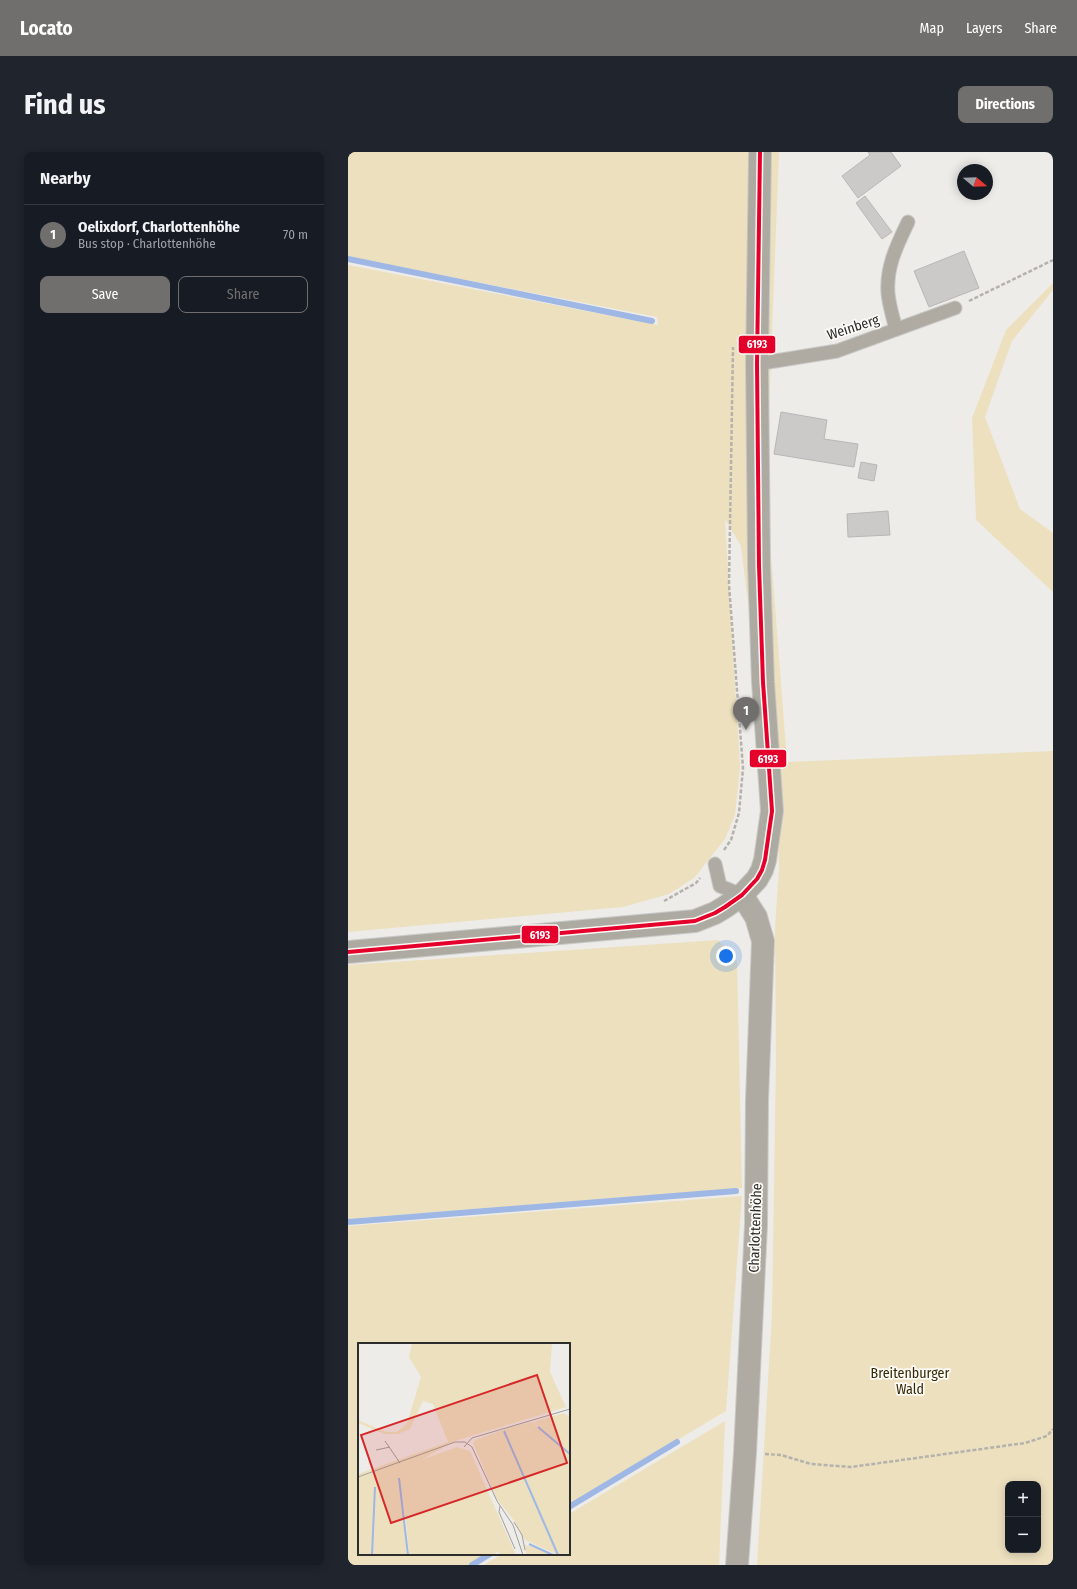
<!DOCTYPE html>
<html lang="en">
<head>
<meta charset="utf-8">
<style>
	body { margin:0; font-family:"Fira Sans Condensed",sans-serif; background:#20242c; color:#f1f3f6 }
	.controls { position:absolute; right:12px; bottom:12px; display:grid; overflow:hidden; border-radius:8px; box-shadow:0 2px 10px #0003 }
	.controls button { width:36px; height:36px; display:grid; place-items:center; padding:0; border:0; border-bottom:1px solid #363941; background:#171b24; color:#f1f3f6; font:20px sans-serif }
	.compass { position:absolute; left:609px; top:12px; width:36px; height:36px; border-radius:50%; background:#171b24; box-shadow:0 2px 10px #0003; rotate:109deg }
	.you { position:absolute; left:378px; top:804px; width:14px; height:14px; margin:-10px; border:3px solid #fff; border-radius:50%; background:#1a73e8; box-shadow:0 0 0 6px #1a73e833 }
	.badge { display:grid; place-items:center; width:26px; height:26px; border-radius:50%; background:#706f6d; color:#fff; font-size:13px; font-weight:700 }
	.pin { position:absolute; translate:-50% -33px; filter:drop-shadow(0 1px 2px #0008) }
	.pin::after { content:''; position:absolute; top:21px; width:14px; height:12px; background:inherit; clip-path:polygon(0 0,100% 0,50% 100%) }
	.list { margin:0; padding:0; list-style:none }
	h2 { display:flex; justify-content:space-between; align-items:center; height:52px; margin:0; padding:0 16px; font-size:17px }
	h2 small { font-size:13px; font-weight:400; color:#9ea1a6 }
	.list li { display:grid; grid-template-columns:26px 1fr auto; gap:12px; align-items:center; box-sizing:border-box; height:60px; padding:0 16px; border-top:1px solid #363941 }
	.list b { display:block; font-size:15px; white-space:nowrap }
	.list p { margin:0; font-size:13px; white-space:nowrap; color:#9ea1a6 }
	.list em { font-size:13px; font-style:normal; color:#9ea1a6 }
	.actions { display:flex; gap:8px; padding:12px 16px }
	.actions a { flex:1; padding:9px 0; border:1px solid #706f6d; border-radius:8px; text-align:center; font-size:14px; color:#706f6d }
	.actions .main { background:#706f6d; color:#fff }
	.map { position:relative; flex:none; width:705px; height:1413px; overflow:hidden; border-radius:8px }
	header { display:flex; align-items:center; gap:24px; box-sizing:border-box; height:56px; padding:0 20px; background:#706f6d; color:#fff }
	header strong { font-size:19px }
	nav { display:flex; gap:22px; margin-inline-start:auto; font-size:14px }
	.intro { display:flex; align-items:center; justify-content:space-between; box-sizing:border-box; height:96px; padding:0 24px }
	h1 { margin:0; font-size:28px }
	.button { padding:10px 18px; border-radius:8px; background:#706f6d; color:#fff; font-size:14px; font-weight:700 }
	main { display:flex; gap:24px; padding:0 24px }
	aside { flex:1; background:#171b24; border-radius:8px; box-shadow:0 2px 10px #0003 }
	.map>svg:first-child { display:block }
	.green { fill:#ece0bf; fill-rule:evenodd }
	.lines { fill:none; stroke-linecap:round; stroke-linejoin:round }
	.stream { stroke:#9eb7e5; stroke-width:6 }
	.building { fill:#cbcac9; stroke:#b8b7b5 }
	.service-casing { stroke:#c9c9c7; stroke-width:15 }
	.tertiary-casing { stroke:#c9c9c7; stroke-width:24 }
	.secondary-casing { stroke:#c9c9c7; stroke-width:24 }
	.path { stroke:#b5b2ad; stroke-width:2.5; stroke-dasharray:4 2; stroke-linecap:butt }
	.service { stroke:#afaba2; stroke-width:13 }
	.tertiary { stroke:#afaba2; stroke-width:22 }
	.secondary { stroke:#adaba1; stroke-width:22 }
	.bus-1-casing { stroke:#fcfaf6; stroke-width:7 }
	.bus-1 { stroke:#e4002b; stroke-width:4 }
	.labels { text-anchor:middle; stroke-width:3.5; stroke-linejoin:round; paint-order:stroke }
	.street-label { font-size:14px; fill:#2c2c2a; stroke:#fcfaf6 }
	.park-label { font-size:14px; fill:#362a05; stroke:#fcfaf6 }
	.inset-river { fill:none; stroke:#9eb7e5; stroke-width:2 }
	.inset-road { fill:none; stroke:#a09f9d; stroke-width:1 }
	.view { fill:#d62828; fill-opacity:0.15; stroke:#d62828; stroke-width:2 }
	.inset-edge { fill:none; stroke:#2c2c2a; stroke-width:2 }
	.line-badge { stroke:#fcfaf6; stroke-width:1.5 }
	.badge-label { font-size:11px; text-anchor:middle; font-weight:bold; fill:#fff }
</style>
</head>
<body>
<header>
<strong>Locato</strong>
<nav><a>Map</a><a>Layers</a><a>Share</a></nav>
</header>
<div class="intro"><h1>Find us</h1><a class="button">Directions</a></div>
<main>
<aside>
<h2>Nearby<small></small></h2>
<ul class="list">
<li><span class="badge">1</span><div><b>Oelixdorf, Charlottenhöhe</b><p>Bus stop · Charlottenhöhe</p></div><em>70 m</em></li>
</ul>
<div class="actions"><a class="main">Save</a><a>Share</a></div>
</aside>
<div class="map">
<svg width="705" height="1413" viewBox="0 0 705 1413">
	<rect width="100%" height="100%" fill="#edece9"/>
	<g class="green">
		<path d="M0,0H431L418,336L439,610L705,599V1413H409L424,1162L428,907L427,776L431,716L430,658L411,541L393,394L377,367L392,615L387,663L377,687L346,726L321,742L275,755L0,780V113L310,173L309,165L0,105ZM660,1332H690V1398H660Z"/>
		<polygon points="705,131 705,138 664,189 637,265 672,357 705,381 705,440 628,368 624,266 658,178"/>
		<polygon points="370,788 389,809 394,1036 0,1067 0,813"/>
		<polygon points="394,1044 378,1259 221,1353 221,1192 11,1192 11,1402 139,1402 121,1413 0,1413 0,1074"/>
		<polygon points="377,1269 371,1413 136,1413 154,1402 221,1402 221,1362"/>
	</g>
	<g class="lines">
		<g class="stream">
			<polyline points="0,107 304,169"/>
			<polyline points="0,1070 388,1039"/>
			<polyline points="221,1355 329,1290"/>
			<polyline points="124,1413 142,1402"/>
		</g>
	</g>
	<g class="building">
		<polygon points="520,0 543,0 553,14 510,46 494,24 522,3"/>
		<polygon points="517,44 544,80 534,87 508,51"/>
		<polygon points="616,99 631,136 581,155 566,119"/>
		<polygon points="433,260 479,268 476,287 510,292 506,315 426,302"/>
		<polygon points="513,310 529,313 526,329 510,326"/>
		<polygon points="540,359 542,383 500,385 499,362"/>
	</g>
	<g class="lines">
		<g class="service-casing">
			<g id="service">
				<path d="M548,177C545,166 541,153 540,141C538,115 549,93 560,70"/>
				<polyline points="409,212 489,199 607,156"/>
				<polyline points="367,712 372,734 394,743"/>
			</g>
		</g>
		<g class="tertiary-casing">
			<polyline id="tertiary" points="389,1413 397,1301 408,1073 409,948 415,789 408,765 394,743"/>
		</g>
		<g class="secondary-casing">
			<polyline id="secondary" points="0,800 347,769 367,761 377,755 394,743 409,727 414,718 417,708 424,659 415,530 411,414 409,212 412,0"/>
		</g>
		<g class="path">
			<polyline points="621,149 705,108"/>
			<polyline points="376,698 383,688 391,661 395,616 381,433 385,195"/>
			<polyline points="316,749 348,731 352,726"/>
			<polyline points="417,1302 433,1303 463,1312 503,1315 677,1291 699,1284 705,1277"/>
		</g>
		<use href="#service" class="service"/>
		<use href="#tertiary" class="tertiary"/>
		<use href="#secondary" class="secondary"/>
		<g class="bus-1-casing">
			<polyline id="bus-1" points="0,800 347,769 367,761 377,755 394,743 409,727 414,718 417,708 424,659 415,530 411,414 409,212 412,0"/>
		</g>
		<use href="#bus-1" class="bus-1"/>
	</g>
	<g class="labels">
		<g class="street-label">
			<text transform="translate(505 175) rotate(-18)" y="5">Weinberg</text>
			<text transform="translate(407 1076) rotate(-88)" y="5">Charlottenhöhe</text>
		</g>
		<g class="park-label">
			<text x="562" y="1226">Breitenburger<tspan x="562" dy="16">Wald</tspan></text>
		</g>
	</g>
	<g transform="translate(10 1191)">
		<rect width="212" height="212" fill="#edece9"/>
		<path d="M54,0H194L192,29L208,64L97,98L63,117L99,104L112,108L158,212H139L142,208L134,212H51L48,179L41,134L49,212H14L17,146L13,212H0V131L90,99L75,61L65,58L52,86L40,91H27L0,80V77L28,89H39L49,81L63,34L51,14ZM206,70L212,74V110L175,79ZM174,79L212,111V212H200L146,86ZM145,87L200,212L167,197L157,179L138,155L115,100L117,97ZM167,202L182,206L192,212H168Z" fill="#ece0bf"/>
		<path class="inset-river" d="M180,84L212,111M146,88L200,212M41,135L50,212M171,201L195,212M14,212L17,144"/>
		<path class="inset-road" d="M27,98L42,120M106,104L114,95L212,66M18,107L32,104M0,134L97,99H107L114,104L139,158L155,182L165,212M142,163L141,169L157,206M156,179L164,192L167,207"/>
		<path class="view" d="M179,32L209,120L33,180L3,92Z"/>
		<rect width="212" height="212" class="inset-edge"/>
	</g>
	<g class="line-badge">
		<rect x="390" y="183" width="38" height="19" rx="4" fill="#e4002b"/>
		<rect x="401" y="597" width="38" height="19" rx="4" fill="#e4002b"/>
		<rect x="173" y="773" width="38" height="19" rx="4" fill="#e4002b"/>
	</g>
	<g class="badge-label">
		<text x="409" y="196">6193</text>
		<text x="420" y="611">6193</text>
		<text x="192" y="787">6193</text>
	</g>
</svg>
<div class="controls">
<button>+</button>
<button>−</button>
</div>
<svg class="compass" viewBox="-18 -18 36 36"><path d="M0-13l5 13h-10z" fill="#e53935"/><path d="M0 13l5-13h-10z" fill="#9ea1a6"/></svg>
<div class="you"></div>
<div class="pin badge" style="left:398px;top:578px">1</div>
</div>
</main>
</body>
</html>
